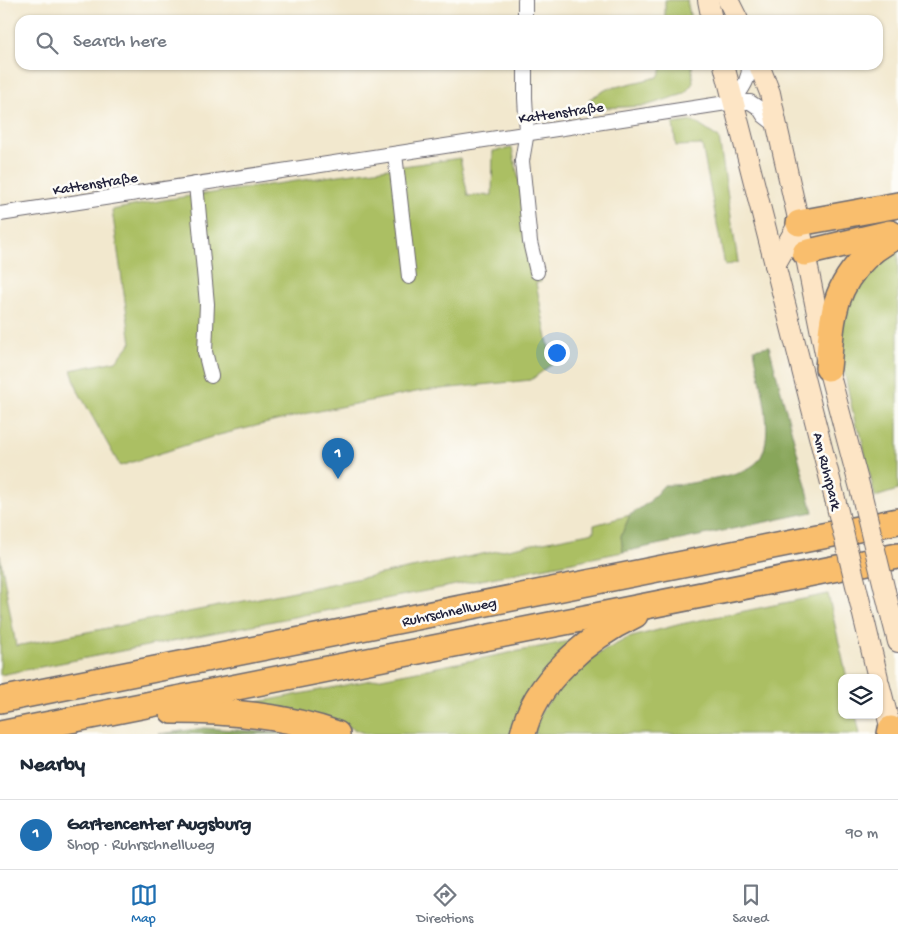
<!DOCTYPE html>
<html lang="en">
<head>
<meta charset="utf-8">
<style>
	body { margin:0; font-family:"Gochi Hand",sans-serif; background:#f2f2f3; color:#1f2937 }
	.controls { position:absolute; right:15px; bottom:15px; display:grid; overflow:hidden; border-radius:10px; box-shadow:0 1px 4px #0004 }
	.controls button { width:45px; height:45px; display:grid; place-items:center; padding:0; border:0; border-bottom:1px solid #e0e1e3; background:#fff; color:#1f2937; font:25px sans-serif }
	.you { position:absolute; left:556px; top:352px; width:18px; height:18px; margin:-12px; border:4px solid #fff; border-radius:50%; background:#1a73e8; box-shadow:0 0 0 8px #1a73e833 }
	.badge { display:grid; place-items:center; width:32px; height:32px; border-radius:50%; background:#1f6fb2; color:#fff; font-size:16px; font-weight:700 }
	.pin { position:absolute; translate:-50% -41px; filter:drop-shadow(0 1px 2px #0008) }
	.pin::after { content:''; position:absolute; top:26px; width:18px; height:15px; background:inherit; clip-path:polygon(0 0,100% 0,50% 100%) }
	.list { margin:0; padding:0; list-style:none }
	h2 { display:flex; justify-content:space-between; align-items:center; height:65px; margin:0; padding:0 20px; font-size:21px }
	h2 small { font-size:16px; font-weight:400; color:#747a83 }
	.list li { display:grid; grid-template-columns:32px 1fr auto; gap:15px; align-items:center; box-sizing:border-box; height:70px; padding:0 20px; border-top:1px solid #e0e1e3 }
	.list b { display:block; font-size:19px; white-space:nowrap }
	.list p { margin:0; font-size:16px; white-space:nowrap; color:#747a83 }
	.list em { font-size:16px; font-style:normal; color:#747a83 }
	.icon { flex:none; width:28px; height:28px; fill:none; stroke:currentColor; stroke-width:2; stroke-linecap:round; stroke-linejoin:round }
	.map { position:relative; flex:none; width:898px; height:734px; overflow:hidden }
	.search { position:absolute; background:#fff; box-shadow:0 1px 4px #0004; left:15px; right:15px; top:15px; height:55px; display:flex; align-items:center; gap:12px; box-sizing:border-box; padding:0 18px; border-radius:15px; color:#747a83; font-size:19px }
	.sheet { height:135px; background:#fff }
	nav { display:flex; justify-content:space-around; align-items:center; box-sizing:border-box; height:70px; border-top:1px solid #e0e1e3; background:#fff; font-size:14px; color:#747a83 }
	nav a { display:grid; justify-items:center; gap:2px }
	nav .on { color:#1f6fb2 }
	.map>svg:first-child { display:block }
	.green { fill:#abbf64; stroke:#667050 }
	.forest { fill:#88a65a; stroke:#55644a }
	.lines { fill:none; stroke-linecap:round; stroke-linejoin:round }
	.street-casing { stroke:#6b676e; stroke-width:16 }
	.secondary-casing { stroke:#6b676e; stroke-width:22 }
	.highway-casing { stroke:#6b676e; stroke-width:28 }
	.street { stroke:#fff; stroke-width:14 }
	.secondary { stroke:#fde5c5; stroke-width:20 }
	.highway { stroke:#f9be6d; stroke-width:25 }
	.secondary-bridge-casing { stroke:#6b676e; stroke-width:22; stroke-linecap:butt }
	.secondary-bridge { stroke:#fde5c5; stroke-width:20 }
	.labels { text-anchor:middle; stroke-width:5; stroke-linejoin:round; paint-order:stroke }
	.street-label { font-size:15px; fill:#22223b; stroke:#fdfcf7 }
</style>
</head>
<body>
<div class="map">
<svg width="898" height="734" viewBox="0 0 898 734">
	<rect width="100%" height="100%" fill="#fdfcf7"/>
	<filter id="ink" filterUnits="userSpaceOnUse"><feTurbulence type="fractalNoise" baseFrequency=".02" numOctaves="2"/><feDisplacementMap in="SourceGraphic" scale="10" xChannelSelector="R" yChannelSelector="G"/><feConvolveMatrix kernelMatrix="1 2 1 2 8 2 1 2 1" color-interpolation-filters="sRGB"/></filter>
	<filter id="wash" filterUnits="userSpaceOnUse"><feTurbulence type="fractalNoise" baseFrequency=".0096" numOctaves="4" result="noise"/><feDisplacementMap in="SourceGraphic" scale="20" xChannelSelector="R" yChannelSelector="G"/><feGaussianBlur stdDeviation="1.12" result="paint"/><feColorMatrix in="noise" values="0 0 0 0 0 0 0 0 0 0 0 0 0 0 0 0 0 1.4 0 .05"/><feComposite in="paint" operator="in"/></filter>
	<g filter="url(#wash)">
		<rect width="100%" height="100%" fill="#f2e8ce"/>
		<g class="green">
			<polygon points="665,0 687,0 691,20 665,20"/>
			<polygon points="664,65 692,65 693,83 684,94 645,106 602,108 589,99 607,89 658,77"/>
			<polygon points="693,121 719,138 738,262 725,266 702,145 676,146 673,124"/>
			<polygon points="512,148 541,282 536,283 552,364 531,380 421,391 309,413 215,436 120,466 78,391 71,370 116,361 131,343 112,210 169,199 460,158 468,196 492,195 493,151"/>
			<polygon points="898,246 898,490 875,497 860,431 856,427 838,343 846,303 873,262"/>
			<polygon points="630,515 621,536 623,552 0,675 0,555 16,646 594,532 594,525"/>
			<polygon points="828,594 847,678 842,678 842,715 856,715 860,734 534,734 541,712 559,688 594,656 628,638 681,624"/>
			<path d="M580,639L513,734H366C329,717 289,712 249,704Z"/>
		</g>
		<g class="forest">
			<path d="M769,346L813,512L623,552L621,536L630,515L649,502L664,485C683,486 701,481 720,477C733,474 749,471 758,461C778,437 758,376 754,349Z"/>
			<polygon points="204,728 294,734 159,734"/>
		</g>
	</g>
	<g filter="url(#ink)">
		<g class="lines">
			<g class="street-casing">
				<g id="street">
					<polyline points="525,20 525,0"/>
					<polyline points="525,65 525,98 527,132 522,161 530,242 537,272"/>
					<path d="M733,102C741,90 750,80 749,65"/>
					<polyline points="395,154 409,277"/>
					<polyline points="196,184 207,304 205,352 211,376"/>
					<polyline points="0,214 733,102 750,102 759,108 764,116 777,126"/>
				</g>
			</g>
			<g class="secondary-casing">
				<g id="secondary">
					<polyline points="708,0 712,20"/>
					<polyline points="728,0 738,20"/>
					<polyline points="724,65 835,499"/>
					<polyline points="759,65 770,93 777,126 799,223 828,368 861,492"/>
					<polyline points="775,265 799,223"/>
					<polyline points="885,591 898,642"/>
					<polyline points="859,598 878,678"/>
					<polyline points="879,683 892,734"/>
				</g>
			</g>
			<g class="highway-casing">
				<g id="highway">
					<polyline points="799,223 898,205"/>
					<polyline points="805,253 890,233"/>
					<path d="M828,368C830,350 830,331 834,314C840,279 866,250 898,236"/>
					<polyline points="0,700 898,521"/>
					<path d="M172,711C228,711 285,715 337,734"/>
					<polyline points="0,734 898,556"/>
					<path d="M523,734C534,682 588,637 635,615"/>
					<polyline points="890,734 891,729"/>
				</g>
			</g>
			<use href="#street" class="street"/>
			<use href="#secondary" class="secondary"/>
			<use href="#highway" class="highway"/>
			<g class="secondary-bridge-casing">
				<g id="secondary-bridge">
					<polyline points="861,492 885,591"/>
					<polyline points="835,499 859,598"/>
				</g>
			</g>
			<use href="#secondary-bridge" class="secondary-bridge"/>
		</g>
	</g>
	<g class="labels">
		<g class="street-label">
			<text transform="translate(561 112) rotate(-8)" y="5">Kattenstraße</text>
			<text transform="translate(95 183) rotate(-9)" y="5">Kattenstraße</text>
			<text transform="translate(828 471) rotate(76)" y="5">Am Ruhrpark</text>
			<text transform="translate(449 611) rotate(-12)" y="5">Ruhrschnellweg</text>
		</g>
	</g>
</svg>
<div class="controls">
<button><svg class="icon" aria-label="layers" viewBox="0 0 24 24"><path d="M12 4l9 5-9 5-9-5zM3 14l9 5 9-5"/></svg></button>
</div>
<div class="you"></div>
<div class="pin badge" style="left:338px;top:479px">1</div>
<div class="search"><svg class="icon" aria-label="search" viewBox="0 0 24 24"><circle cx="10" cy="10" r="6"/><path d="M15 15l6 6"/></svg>Search here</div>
</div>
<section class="sheet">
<h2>Nearby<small></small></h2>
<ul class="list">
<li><span class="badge">1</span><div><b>Gartencenter Augsburg</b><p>Shop · Ruhrschnellweg</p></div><em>90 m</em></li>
</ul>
</section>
<nav>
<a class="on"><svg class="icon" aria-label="map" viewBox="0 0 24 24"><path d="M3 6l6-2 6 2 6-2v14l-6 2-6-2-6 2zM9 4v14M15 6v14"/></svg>Map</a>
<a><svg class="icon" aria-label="directions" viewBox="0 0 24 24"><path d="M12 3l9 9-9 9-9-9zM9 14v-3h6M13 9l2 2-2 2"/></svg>Directions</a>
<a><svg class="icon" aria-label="saved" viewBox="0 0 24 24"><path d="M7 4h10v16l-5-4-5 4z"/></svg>Saved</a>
</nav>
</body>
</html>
